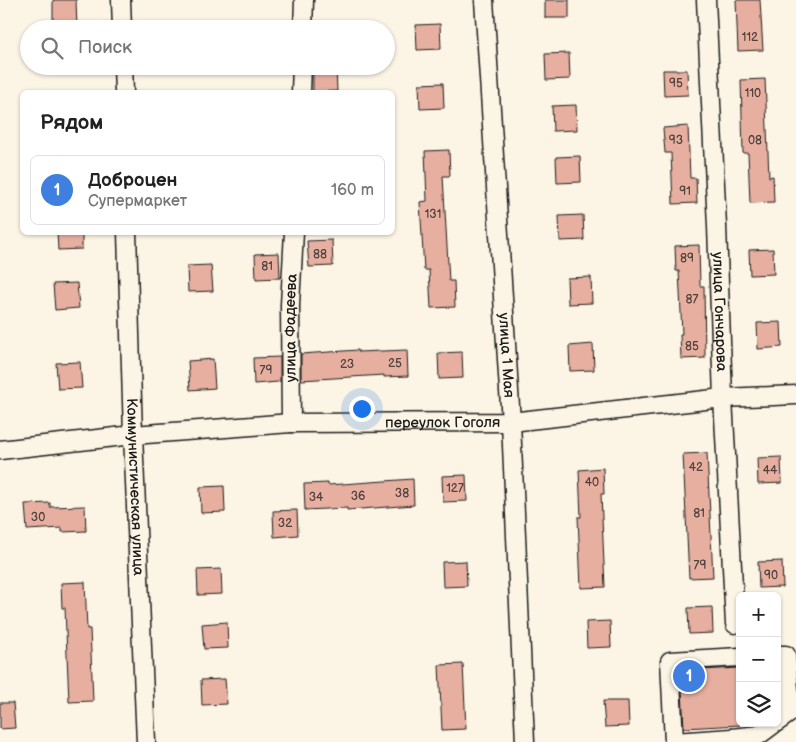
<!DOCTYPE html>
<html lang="ru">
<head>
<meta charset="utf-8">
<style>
	body { margin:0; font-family:"Balsamiq Sans",sans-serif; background:#f2f2f2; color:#222 }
	.controls { position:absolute; right:15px; bottom:15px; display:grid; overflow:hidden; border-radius:8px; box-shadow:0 1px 4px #0004 }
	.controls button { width:45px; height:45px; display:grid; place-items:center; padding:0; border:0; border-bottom:1px solid #e0e0e0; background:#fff; color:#222; font:25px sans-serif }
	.you { position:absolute; left:361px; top:408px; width:18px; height:18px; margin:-12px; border:4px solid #fff; border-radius:50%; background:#1a73e8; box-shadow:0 0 0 8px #1a73e833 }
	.badge { display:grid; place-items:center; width:32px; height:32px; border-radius:50%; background:#1f6fb2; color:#fff; font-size:16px; font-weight:700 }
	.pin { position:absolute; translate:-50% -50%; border:2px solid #fff; box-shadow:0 1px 5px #0006 }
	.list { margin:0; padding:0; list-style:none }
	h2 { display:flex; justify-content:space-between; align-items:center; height:65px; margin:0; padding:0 20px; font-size:21px }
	h2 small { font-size:16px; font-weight:400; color:#767676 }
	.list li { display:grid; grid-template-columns:32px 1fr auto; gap:15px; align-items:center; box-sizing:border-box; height:70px; margin:0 10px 10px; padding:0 10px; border:1px solid #e0e0e0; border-radius:8px }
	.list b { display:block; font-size:19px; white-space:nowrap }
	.list p { margin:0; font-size:16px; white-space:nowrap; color:#767676 }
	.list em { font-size:16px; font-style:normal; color:#767676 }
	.icon { flex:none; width:28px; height:28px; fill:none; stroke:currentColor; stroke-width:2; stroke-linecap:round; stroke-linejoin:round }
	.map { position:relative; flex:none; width:796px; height:742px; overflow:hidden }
	.search { position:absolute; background:#fff; box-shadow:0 1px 4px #0004; left:20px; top:20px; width:375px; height:55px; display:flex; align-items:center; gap:12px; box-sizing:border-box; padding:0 18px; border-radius:28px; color:#767676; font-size:19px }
	.panel { position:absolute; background:#fff; box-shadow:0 1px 4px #0004; left:20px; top:90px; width:375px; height:145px; border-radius:8px }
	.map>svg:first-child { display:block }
	.building { fill:#e7afa0; stroke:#1c1c1c }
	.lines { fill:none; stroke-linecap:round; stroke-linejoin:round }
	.minor-casing { stroke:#1c1c1c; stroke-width:21 }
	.minor { stroke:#fcf5e5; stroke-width:18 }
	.labels { text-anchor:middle; stroke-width:4; stroke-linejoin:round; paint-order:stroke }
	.number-label { font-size:12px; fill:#4f413d }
	.street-label { font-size:15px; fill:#1c1c1c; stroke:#fcf5e5 }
</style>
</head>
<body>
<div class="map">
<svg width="796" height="742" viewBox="0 0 796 742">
	<rect width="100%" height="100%" fill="#fcf5e5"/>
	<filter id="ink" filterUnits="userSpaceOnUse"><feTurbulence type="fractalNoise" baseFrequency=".02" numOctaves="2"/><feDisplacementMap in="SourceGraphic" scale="10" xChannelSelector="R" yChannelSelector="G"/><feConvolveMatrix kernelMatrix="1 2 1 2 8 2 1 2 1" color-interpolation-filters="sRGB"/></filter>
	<g filter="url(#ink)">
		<g class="building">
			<polygon points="53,0 76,0 77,29 53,29"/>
			<rect x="545" y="0" width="24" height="18"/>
			<polygon points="736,0 760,0 763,50 738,51"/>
			<polygon points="440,24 441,49 417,50 416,25"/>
			<polygon points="569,53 570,79 546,80 545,54"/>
			<polygon points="336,66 337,91 313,92 313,67"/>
			<polygon points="663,70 687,70 688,95 664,96"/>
			<polygon points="765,79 769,177 773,176 774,202 750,203 748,153 743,153 741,80"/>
			<polygon points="443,83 444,108 420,109 419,84"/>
			<polygon points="576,105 577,130 553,131 552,106"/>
			<polygon points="688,126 690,178 696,178 697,203 673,204 671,153 665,153 663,128"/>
			<polygon points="449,150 450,176 443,176 449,281 454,281 455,307 431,308 429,270 424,270 420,202 427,201 425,151"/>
			<polygon points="580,156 581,182 557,183 556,157"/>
			<polygon points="583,215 584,240 560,241 559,216"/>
			<polygon points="57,232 82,232 82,249 58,250"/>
			<polygon points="332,240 333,266 309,267 307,241"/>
			<polygon points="699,245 700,286 704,286 705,358 681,359 680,334 682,334 679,271 676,271 675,246"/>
			<polygon points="773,249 774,274 750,275 749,250"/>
			<polygon points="279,253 280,278 256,279 255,254"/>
			<polygon points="211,265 213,291 188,292 187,266"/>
			<polygon points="591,277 592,303 568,304 567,278"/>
			<polygon points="77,283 79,308 55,310 53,284"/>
			<polygon points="781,322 782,347 758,349 757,323"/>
			<polygon points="593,344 594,370 570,371 569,346"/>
			<polygon points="358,350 358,352 407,350 408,376 384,377 384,375 301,380 301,354"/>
			<polygon points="462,352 463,378 439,379 438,353"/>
			<polygon points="280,357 280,381 278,382 254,384 253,358"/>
			<polygon points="213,359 215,388 190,390 188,361"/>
			<polygon points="80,362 82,388 58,389 56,363"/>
			<polygon points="707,453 713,577 689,578 683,454"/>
			<polygon points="781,457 782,483 758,484 757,458"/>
			<polygon points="603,468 604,494 601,494 605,587 581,588 578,517 581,517 579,470"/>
			<polygon points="466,475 467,501 443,502 442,476"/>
			<polygon points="413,479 414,505 347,510 347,508 305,510 304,484 328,483 328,485"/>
			<polygon points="224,486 225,512 201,513 200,487"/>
			<polygon points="50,503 50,507 85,506 86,531 62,532 62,528 27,530 25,504"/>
			<polygon points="297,510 298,535 274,537 273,511"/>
			<polygon points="466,561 467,586 443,587 442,562"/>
			<polygon points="782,561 783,587 759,588 758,562"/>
			<polygon points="221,569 222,594 198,595 197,570"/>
			<polygon points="85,582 87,629 90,629 93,701 69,702 65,608 62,608 61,583"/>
			<polygon points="712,607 713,633 689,634 688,608"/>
			<polygon points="610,621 611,647 587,648 586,622"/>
			<polygon points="227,622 228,648 204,649 202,624"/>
			<polygon points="463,664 466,729 442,730 439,665"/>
			<polygon points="740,668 740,725 684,728 681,671"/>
			<polygon points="225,679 227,704 202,705 201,680"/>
			<polygon points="603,701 628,701 629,726 605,727"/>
			<polygon points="0,703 13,703 15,728 0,729"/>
		</g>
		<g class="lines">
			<g class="minor-casing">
				<g id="minor">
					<polyline points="121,0 122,29"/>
					<path id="s1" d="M484,0L511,422L525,742"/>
					<path id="s2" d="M706,0L717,226L723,398L735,624"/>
					<polyline points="303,29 304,0"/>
					<polyline points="123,66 124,92"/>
					<polyline points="301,92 302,66"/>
					<path id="s3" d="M127,232L133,435L146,742"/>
					<path id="s4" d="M291,423L290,305L294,232"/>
					<path id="s5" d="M0,450L133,435L291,423L511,422L723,398L796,395"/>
					<polyline points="777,655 786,655 791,712 777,722"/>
					<polyline points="674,742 670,661 740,657"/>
					<polyline points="674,742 732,738"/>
					<polyline points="732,742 732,738 759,735 775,723"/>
				</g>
			</g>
			<use href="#minor" class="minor"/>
		</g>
	</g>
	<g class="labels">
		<g class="number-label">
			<text x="750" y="41">112</text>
			<text x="676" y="87">95</text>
			<text x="753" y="97">110</text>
			<text x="676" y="144">93</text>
			<text x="755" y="144">08</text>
			<text x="685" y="195">91</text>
			<text x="433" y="218">131</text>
			<text x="320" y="258">88</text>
			<text x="687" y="262">89</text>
			<text x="267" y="270">81</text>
			<text x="692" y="303">87</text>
			<text x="692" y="350">85</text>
			<text x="395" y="367">25</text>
			<text x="347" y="368">23</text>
			<text x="266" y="374">79</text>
			<text x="696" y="471">42</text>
			<text x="770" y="474">44</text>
			<text x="592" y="486">40</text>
			<text x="455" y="492">127</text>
			<text x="402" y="497">38</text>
			<text x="358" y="500">36</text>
			<text x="316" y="501">34</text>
			<text x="699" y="517">81</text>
			<text x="38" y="521">30</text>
			<text x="285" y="527">32</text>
			<text x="700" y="569">79</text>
			<text x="771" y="579">90</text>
		</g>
		<g class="street-label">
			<text dy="5" stroke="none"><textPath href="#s2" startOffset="312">улица Гончарова</textPath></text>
			<text dy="5" stroke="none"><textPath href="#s4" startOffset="95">улица Фадеева</textPath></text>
			<text dy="5" stroke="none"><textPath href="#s1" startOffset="356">улица 1 Мая</textPath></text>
			<text dy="5" stroke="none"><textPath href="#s5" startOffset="444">переулок Гоголя</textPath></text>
			<text dy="5" stroke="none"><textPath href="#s3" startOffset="255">Коммунистическая улица</textPath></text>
		</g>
	</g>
</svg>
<div class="controls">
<button>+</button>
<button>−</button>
<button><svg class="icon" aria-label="layers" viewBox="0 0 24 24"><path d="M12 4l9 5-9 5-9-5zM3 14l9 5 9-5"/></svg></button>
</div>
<div class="you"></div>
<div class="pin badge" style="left:689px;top:676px;background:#3f7fe0">1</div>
<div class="search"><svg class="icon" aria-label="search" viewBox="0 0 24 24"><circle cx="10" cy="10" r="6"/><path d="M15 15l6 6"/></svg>Поиск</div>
<section class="panel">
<h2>Рядом<small></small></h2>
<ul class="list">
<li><span class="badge" style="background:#3f7fe0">1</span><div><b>Доброцен</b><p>Супермаркет</p></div><em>160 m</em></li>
</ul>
</section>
</div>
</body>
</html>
